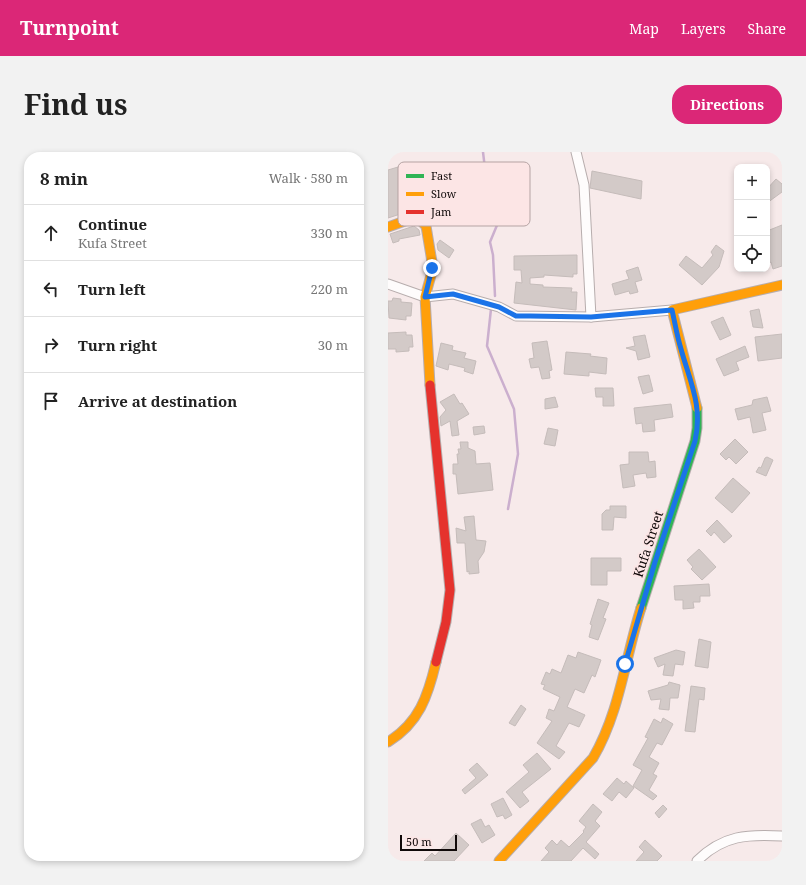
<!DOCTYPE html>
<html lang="en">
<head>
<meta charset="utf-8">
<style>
	body { margin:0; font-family:"Noto Serif",serif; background:#f2f2f2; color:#222 }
	.controls { position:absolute; right:12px; top:12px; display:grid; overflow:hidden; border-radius:8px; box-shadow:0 2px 6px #0003 }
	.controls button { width:36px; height:36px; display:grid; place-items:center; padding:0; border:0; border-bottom:1px solid #e0e0e0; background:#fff; color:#222; font:20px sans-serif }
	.scale { position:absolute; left:12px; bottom:10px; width:57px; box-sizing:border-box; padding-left:4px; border:2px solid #100909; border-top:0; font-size:11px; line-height:14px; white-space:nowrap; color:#100909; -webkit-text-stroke:3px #fce5e5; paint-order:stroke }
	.stop { position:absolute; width:12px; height:12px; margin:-9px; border:3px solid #1a73e8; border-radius:50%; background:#fff }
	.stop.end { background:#1a73e8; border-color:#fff; box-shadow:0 1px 4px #0008 }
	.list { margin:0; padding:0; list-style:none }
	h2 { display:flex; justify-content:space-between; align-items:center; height:52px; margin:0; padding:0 16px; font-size:17px }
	h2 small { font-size:13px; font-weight:400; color:#767676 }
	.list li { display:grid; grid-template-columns:26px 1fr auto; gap:12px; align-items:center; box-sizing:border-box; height:56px; padding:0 16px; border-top:1px solid #e0e0e0 }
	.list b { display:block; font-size:15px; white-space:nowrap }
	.list p { margin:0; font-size:13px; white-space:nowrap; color:#767676 }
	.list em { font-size:13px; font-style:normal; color:#767676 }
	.icon { flex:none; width:22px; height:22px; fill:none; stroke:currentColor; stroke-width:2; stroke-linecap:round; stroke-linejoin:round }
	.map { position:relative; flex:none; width:394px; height:709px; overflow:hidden; border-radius:16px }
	header { display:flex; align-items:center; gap:24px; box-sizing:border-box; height:56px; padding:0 20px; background:#db2777; color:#fff }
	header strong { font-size:19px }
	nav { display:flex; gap:22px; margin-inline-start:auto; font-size:14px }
	.intro { display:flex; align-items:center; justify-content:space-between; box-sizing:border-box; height:96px; padding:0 24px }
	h1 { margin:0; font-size:28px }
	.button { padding:10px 18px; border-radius:16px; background:#db2777; color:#fff; font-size:14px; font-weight:700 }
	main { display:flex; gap:24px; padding:0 24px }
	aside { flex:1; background:#fff; border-radius:16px; box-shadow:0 2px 6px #0003 }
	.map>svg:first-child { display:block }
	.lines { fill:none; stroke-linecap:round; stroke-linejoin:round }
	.stream { stroke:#cbafce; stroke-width:2.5 }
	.building { fill:#d3cac8; stroke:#c5bcba }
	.street-casing { stroke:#b7adad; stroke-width:11 }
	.fast-casing { stroke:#b7adad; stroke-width:11 }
	.slow-casing { stroke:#b7adad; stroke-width:11 }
	.jam-casing { stroke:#b7adad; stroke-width:11 }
	.street { stroke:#fefcfc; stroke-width:9 }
	.fast { stroke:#30b455; stroke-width:9 }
	.slow { stroke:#ff9f0a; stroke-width:9 }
	.jam { stroke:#e5322d; stroke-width:9 }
	.route { stroke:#1a73e8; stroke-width:5 }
	.labels { text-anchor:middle; stroke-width:3.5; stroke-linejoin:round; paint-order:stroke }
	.street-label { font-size:13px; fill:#100909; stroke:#fce5e5 }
	.key { fill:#fce5e5; stroke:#b5a3a3; stroke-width:1 }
	.key-label { font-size:11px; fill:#100909 }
</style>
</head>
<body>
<header>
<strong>Turnpoint</strong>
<nav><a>Map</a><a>Layers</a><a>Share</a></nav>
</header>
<div class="intro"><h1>Find us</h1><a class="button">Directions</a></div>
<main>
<aside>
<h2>8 min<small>Walk · 580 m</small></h2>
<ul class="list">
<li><svg class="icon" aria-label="ahead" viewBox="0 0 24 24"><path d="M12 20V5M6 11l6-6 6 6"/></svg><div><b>Continue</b><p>Kufa Street</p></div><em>330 m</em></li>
<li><svg class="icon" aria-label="left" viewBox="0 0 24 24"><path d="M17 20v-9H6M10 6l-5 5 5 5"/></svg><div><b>Turn left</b></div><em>220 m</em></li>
<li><svg class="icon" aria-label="right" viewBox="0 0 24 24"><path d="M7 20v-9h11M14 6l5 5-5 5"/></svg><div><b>Turn right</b></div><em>30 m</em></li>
<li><svg class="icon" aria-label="arrive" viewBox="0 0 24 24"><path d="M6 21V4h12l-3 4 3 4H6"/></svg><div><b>Arrive at destination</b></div></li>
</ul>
</aside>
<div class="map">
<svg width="394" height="709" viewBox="0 0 394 709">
	<rect width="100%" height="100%" fill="#f7eaea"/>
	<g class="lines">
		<g class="stream">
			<polyline points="95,0 98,25 117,54 102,90 105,103 107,144"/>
			<polyline points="103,157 99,194 126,257 130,302 120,357"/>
		</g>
	</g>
	<g class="building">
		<polygon points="10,15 15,29 25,25 31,37 19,43 25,58 0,66 0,18"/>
		<polygon points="204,19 254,29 253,47 202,36"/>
		<polygon points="388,27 394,32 394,40 379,51 379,37"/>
		<polygon points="394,73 394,114 385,117 383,110 379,112 379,79"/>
		<polygon points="26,74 31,78 32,83 11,87 11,89 5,91 2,82"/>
		<polygon points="52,88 66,98 61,106 50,98 49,92"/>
		<polygon points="328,93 336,99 331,115 314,133 291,113 298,104 314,116 325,103 323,100"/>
		<polygon points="189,103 189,122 185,122 185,125 156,123 156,125 142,126 142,132 155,133 155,135 184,136 183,140 189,140 188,158 126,151 128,130 134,131 133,118 126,118 126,104"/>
		<polygon points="250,115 254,128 247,130 250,140 242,142 241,139 227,143 224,132 241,127 238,119"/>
		<polygon points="5,146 13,147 13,150 24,151 23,164 18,164 18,168 1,166 0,149 4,149"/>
		<polygon points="371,157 375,176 365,175 362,159"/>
		<polygon points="335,165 343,183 332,188 323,170"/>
		<polygon points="18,180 18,183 24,183 25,195 21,195 21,199 8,200 8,197 0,197 0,181"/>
		<polygon points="394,182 394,206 370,209 367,185"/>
		<polygon points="257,183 262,205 250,208 248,199 238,196 247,194 245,185"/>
		<polygon points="159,189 164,218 161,219 162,226 154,227 151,215 143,216 141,207 146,206 144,191"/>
		<polygon points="53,191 65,194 64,198 78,201 76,206 88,209 85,222 76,219 77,216 61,212 60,218 48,214"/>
		<polygon points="357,194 361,205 348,210 351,218 336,224 328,207"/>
		<polygon points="178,200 203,202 202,204 219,206 218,222 201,220 201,224 176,222"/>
		<polygon points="261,223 265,239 255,242 250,225"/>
		<polygon points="207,236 225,236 226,254 215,254 215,245 208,245"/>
		<polygon points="66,242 72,252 74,251 81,262 69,269 71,283 64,284 62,269 53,274 52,265 58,258 52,250"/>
		<polygon points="167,245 170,255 157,257 157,247"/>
		<polygon points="379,245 383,259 374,261 378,278 365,281 362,265 350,268 347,257 364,253 365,248"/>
		<polygon points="283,252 285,265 266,268 267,279 255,280 254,271 248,272 246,256"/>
		<polygon points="96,274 97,281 86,283 85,275"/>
		<polygon points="160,276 170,278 167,294 156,292"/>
		<polygon points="347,287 360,300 348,312 341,305 338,308 332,302"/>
		<polygon points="72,290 80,290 80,296 87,299 88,312 102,311 105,338 70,342 68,322 65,322 65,312 70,312 69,302 71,302 70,297 73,297"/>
		<polygon points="241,300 260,300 261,310 267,309 268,325 259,326 258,321 245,323 247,334 235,336 232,313 241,312"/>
		<polygon points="379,305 385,308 378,324 368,320 371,315 373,316 377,306"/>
		<polygon points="345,326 362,341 344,361 327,346"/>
		<polygon points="222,354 238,354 238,366 226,365 225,378 214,378 214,362 218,358 222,358"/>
		<polygon points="86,364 88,388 98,389 96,400 90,409 91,421 81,422 81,419 79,420 77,391 69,391 68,376 78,379 76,365"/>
		<polygon points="329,368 344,384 336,391 326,380 323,384 318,379"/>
		<polygon points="311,397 328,415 314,428 303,417 305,415 299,408"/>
		<polygon points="203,406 233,406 233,419 219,419 219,433 203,433"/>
		<polygon points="321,432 322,444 312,444 312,450 305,450 306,456 295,457 295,448 287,448 286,434"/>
		<polygon points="210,447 221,451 215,466 218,467 210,488 201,485 204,473 202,472"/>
		<polygon points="311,487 323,490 320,516 307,514"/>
		<polygon points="288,498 297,500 295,513 287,512 285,524 275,523 277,512 270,515 266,506"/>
		<polygon points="190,500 213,508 207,525 204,523 196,541 187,537 179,555 197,563 191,575 181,571 168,594 177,600 171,607 149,591 164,569 158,566 161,557 166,559 172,545 155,537 157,533 153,532 158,520 162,522 164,517 173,521 180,503 188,506"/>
		<polygon points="281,530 292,533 290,546 282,546 281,558 271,557 273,547 263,548 260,539 280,533"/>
		<polygon points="303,534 317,536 316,548 311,547 307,580 297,579"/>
		<polygon points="133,553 138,557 127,574 121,571"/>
		<polygon points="275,566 285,572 274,593 269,591 261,605 271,611 265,622 269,624 261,638 269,644 265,648 245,634 254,618 245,613 260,586 257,585 266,567 273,571"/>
		<polygon points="149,601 163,617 134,640 141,649 132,656 118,640 141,620 135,613"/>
		<polygon points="89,611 100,623 77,642 74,638 88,626 81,618"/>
		<polygon points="229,626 236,632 238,629 246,636 238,646 231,640 224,649 215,642"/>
		<polygon points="115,646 124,663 117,667 115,663 109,665 103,652"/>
		<polygon points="205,652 214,660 207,669 212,674 198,690 211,702 207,707 195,696 183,709 153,709 161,700 157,696 164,688 169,693 173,688 181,695 196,680 195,679 198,675 191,669"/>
		<polygon points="275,653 279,657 271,666 267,661"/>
		<polygon points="93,667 97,675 101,673 107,683 94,691 83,672"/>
		<polygon points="68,681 81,693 66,709 36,709 44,701 47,704"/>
		<polygon points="257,688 274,704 269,709 248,709 256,700 251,695"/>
	</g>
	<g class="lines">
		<g class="street-casing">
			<g id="street">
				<polyline points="188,0 196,33 203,165"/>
				<polyline points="0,132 37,145 65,142 111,155 128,164 203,165 284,158"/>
				<path d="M309,709C335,683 360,682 394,684"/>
			</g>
		</g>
		<g class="fast-casing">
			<polyline id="fast" points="253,456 307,289 309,276 309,256"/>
		</g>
		<g class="slow-casing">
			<g id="slow">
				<polyline points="0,75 25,66 31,67 38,74 45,116 37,145 42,233"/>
				<polyline points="309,256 284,158 394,133"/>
				<path d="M0,590C31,571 40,544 48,510"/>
				<path d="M111,709L205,606C232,560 237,506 253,456"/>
			</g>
		</g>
		<g class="jam-casing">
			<polyline id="jam" points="42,233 62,438 58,470 48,510"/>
		</g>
		<use href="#street" class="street"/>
		<use href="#fast" class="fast"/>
		<use href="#slow" class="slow"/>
		<use href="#jam" class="jam"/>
	</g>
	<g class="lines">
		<path class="route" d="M44,116L37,145L65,142L111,155L128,164H142L203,165L284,158C287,171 289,184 293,197C302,230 315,254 307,289L267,410L237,512"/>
	</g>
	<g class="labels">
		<g class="street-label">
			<text transform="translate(260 392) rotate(-72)" y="5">Kufa Street</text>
		</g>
	</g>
	<rect x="10" y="10" width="132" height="64" rx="6" class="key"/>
	<rect x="18" y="22" width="18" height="4" fill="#30b455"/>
	<rect x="18" y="40" width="18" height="4" fill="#ff9f0a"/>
	<rect x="18" y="58" width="18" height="4" fill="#e5322d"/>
	<g class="key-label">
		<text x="43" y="28">Fast</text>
		<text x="43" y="46">Slow</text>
		<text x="43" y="64">Jam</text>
	</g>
</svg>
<div class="controls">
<button>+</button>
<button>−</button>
<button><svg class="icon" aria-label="locate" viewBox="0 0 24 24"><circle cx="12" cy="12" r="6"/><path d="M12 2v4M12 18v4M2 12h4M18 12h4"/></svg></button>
</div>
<div class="scale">50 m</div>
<div class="stop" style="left:237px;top:512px"></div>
<div class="stop end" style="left:44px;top:116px"></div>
</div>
</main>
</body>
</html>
